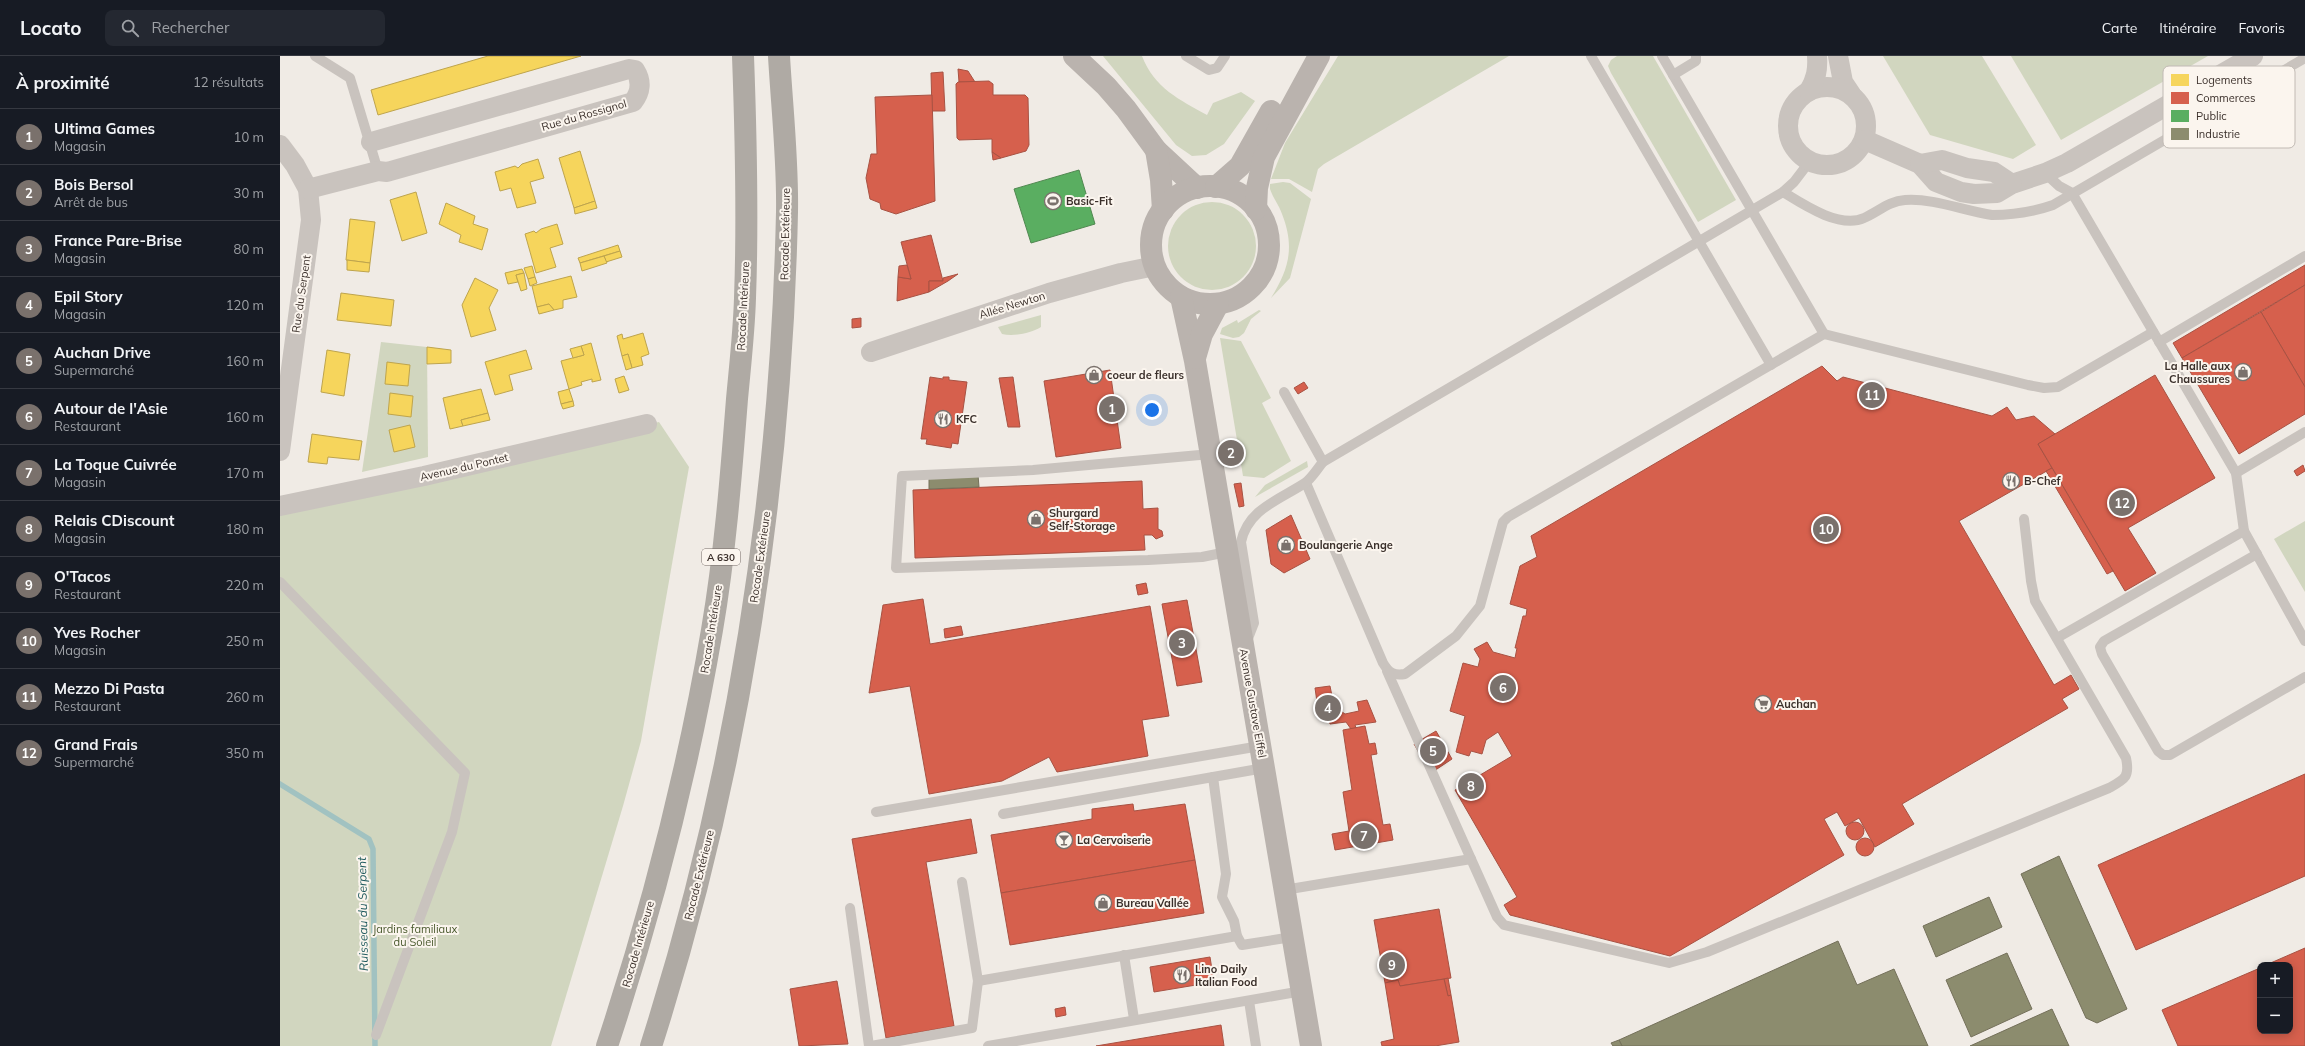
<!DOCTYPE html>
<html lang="fr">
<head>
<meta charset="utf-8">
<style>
	body { margin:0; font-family:Mulish,sans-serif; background:#242831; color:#f1f3f6 }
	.controls { position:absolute; right:12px; bottom:12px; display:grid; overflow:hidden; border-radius:8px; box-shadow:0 2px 10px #0003 }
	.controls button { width:36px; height:36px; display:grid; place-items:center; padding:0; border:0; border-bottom:1px solid #363941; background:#171b24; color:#f1f3f6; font:20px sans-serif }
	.you { position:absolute; left:872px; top:354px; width:14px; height:14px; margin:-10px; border:3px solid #fff; border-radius:50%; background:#1a73e8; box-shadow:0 0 0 6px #1a73e833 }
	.badge { display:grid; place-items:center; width:26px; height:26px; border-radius:50%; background:#7a716c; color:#fff; font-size:13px; font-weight:700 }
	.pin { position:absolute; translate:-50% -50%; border:2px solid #fff; box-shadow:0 1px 4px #0006 }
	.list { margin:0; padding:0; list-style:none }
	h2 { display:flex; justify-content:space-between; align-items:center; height:52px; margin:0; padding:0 16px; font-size:17px }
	h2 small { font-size:13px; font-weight:400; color:#9ea1a6 }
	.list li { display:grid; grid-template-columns:26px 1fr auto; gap:12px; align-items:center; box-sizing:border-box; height:56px; padding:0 16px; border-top:1px solid #363941 }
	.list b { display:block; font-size:15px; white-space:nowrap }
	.list p { margin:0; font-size:13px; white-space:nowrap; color:#9ea1a6 }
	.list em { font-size:13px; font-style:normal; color:#9ea1a6 }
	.icon { flex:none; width:22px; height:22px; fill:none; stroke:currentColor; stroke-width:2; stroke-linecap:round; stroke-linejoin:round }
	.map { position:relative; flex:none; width:2025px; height:990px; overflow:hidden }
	header { display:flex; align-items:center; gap:24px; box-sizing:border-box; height:56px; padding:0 20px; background:#171b24; border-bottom:1px solid #363941 }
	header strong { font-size:19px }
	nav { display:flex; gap:22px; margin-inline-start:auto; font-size:14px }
	.search { width:280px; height:36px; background:#242831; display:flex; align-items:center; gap:10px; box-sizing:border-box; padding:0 14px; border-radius:8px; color:#9ea1a6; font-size:15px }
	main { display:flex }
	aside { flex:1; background:#171b24 }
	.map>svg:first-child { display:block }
	.green { fill:#d1d6bf }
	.homes { fill:#f6d55c; stroke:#bea44d }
	.shops { fill:#d6604d; stroke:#a85243 }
	.public { fill:#5aae61; stroke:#518851 }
	.industry { fill:#8c8c6e; stroke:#74705a }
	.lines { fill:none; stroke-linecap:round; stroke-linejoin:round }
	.stream { stroke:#a1c2c1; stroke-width:5.5 }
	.lane { stroke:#c9c3be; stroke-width:10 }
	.street { stroke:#c9c3be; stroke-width:20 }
	.secondary { stroke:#bab3ae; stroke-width:22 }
	.highway { stroke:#afaaa4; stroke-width:22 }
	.labels { text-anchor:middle; stroke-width:4; stroke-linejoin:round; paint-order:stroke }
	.shield { fill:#fbf5ee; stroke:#756b66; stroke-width:1 }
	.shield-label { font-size:10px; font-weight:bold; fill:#3b302b }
	.street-label { font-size:11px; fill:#3b302b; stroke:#fbf5ee }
	.poi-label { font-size:11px; font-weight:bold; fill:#3b302b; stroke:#fbf5ee; text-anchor:start }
	.park-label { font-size:11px; fill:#4a5a2e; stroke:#fbf5ee }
	.water-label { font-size:12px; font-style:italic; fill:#1f5a5e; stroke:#fbf5ee }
	.key { fill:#fbf5ee; stroke:#c1bab4; stroke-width:1 }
	.key-label { font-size:11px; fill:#3b302b }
</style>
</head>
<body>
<header>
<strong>Locato</strong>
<div class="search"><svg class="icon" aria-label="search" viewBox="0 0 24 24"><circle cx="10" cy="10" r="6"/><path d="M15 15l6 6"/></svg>Rechercher</div>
<nav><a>Carte</a><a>Itinéraire</a><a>Favoris</a></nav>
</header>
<main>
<aside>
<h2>À proximité<small>12 résultats</small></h2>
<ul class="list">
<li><span class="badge">1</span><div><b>Ultima Games</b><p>Magasin</p></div><em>10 m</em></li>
<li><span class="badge">2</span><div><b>Bois Bersol</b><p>Arrêt de bus</p></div><em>30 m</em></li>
<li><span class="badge">3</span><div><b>France Pare-Brise</b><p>Magasin</p></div><em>80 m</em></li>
<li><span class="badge">4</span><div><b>Epil Story</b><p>Magasin</p></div><em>120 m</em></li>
<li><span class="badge">5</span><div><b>Auchan Drive</b><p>Supermarché</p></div><em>160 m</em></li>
<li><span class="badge">6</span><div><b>Autour de l'Asie</b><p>Restaurant</p></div><em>160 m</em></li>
<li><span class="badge">7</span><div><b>La Toque Cuivrée</b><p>Magasin</p></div><em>170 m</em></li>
<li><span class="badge">8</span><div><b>Relais CDiscount</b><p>Magasin</p></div><em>180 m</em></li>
<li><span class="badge">9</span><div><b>O'Tacos</b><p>Restaurant</p></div><em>220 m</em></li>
<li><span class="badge">10</span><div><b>Yves Rocher</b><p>Magasin</p></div><em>250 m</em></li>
<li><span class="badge">11</span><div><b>Mezzo Di Pasta</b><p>Restaurant</p></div><em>260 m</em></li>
<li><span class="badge">12</span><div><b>Grand Frais</b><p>Supermarché</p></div><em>350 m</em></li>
</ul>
</aside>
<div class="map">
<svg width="2025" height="990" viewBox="0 0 2025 990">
	<rect width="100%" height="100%" fill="#f0ebe5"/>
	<g class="green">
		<path d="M823,0H862C874,32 900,44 927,59L933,47L961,36L975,45L944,88L926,99L912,100L896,89Z"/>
		<polygon points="1058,0 1229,0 1044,108 1038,113 1032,136 1009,123 991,123 1005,87"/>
		<polygon points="1337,0 1373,0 1456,144 1418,166 1331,17 1328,10 1331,4"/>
		<polygon points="1603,0 1702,0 1756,89 1733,103 1650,79"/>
		<polygon points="1731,0 1928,0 1781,84"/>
		<path d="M1003,126L1010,127L1031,143L1010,222L991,242C1009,213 1015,191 1002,158C999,149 993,142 990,133V128Z"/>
		<circle cx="932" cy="190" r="44"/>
		<polygon points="979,254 981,255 971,263 964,277 959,281 953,282 940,278 942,272 957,264 958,267"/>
		<path d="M761,259V271C751,277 734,281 722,278L718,271Z"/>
		<polygon points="940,282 961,285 991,342 982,347 1011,405 984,422 963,420"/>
		<polygon points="101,286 147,291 148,401 82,416"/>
		<polygon points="379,366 409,411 361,685 343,750 271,990 0,990 0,450"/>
		<polygon points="1027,405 1028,411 975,441 985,429"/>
		<polygon points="2025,465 2025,536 1994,483"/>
	</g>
	<g class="homes">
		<polygon points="208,0 301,0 98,59 91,34"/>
		<polygon points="300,95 315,145 294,152 279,102"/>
		<polygon points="258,103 264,122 250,126 256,147 237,152 231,132 220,135 215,116 235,110 238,112 242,108"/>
		<polygon points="136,136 147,177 122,185 110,144"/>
		<polygon points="315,145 317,152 295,158 294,152"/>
		<polygon points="166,147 195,160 193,168 208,173 202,194 179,186 181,179 159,168"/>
		<polygon points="70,163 95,166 90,207 66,204"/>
		<polygon points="277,168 283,188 270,192 276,211 256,217 245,178 254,175 256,177 261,173"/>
		<polygon points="338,189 340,195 300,207 298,202"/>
		<polygon points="340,195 342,201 326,206 324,200"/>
		<polygon points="324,200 327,207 302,215 300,207"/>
		<polygon points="67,204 90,207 89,216 67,214"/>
		<polygon points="252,210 255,221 248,223 244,212"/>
		<polygon points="242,213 244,217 236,219 238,226 228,228 225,217"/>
		<polygon points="244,217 247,233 241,235 236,219"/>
		<polygon points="291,220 297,241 283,244 283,252 274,254 269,248 257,251 252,230"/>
		<polygon points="255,221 257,227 250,230 248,223"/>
		<polygon points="195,222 218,234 209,252 216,274 191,281 182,249"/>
		<polygon points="61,237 114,244 111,270 57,264"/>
		<polygon points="269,248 274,254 259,258 257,251"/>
		<polygon points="363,277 369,298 361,301 363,309 352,312 348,298 342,300 337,280 342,278 343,283"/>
		<polygon points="311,287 321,324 312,326 312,323 301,326 302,329 289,333 281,305 304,299 301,290"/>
		<polygon points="301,290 304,299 293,302 290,293"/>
		<polygon points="147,291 171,294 171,307 147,308"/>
		<polygon points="47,294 70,298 64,340 41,336"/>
		<polygon points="246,294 252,313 229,319 233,334 215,339 205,306"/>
		<polygon points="348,298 352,312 346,314 342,300"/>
		<polygon points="107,306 130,309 128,330 105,328"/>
		<polygon points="344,320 349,334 339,337 335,323"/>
		<polygon points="201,333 208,357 181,364 183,370 170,373 163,342"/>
		<polygon points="289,333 293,345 281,348 278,336"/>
		<polygon points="110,337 133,340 131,361 108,358"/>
		<polygon points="293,345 294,350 283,353 281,348"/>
		<polygon points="208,357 210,364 183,370 181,364"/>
		<polygon points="130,369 135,391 114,396 109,374"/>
		<polygon points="32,378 82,385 79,404 48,401 47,408 28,406"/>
	</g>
	<g class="shops">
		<polygon points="678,13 688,15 695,26 679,26"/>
		<polygon points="663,16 665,55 652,55 651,17"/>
		<polygon points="709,25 713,28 713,39 745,39 748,42 749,89 746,95 721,102 712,96 712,83 679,84 677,82 676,28 678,26"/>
		<polygon points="652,39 655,145 616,158 601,153 600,147 590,143 586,122 591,98 597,98 595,41"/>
		<polygon points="712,96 721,102 713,104"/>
		<polygon points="651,179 663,225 649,225 649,236 617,245 618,221 631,223 621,186"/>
		<polygon points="627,209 631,223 618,221 619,210"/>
		<polygon points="2025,209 2025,229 1902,302 1893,287"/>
		<polygon points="678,218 668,225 649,236 649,225 663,225 663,222"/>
		<polygon points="2025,229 2025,331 1981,256"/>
		<polygon points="1981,256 2025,331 2025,358 1959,398 1902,302"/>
		<polygon points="581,262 581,271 572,272 572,263"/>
		<polygon points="1542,310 1557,325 1563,321 1712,360 1727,351 1736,364 1754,360 1775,378 1758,388 1772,412 1679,465 1774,629 1791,619 1799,633 1782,643 1788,652 1622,748 1634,768 1595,791 1579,762 1565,770 1557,756 1544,763 1564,799 1390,900 1230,859 1224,849 1237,841 1175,734 1232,700 1218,676 1206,684 1202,698 1191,695 1189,700 1176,696 1185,660 1170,655 1183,607 1198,611 1200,603 1194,593 1207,586 1213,596 1235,602 1237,592 1235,592 1243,560 1246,560 1247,553 1230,548 1240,510 1257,501 1251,480"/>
		<polygon points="830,314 841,392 776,401 764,325"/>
		<polygon points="1875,319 1935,422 1848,472 1876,517 1845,535 1758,388"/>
		<polygon points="650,321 663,323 663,321 669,321 669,324 687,326 678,388 672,387 671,392 646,388 647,383 641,383"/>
		<polygon points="733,321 740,371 728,371 719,322"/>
		<polygon points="1024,326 1028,332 1018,338 1014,332"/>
		<polygon points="2023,409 2025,415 2017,420 2014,415"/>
		<polygon points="1772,412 1833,515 1827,518 1766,415"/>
		<polygon points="862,425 863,453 878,452 878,473 882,475 883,480 876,483 872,479 864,479 865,494 635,502 633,434"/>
		<polygon points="961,427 964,450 959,451 954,428"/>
		<polygon points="1011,459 1030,503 1004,517 991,508 986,474"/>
		<polygon points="866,527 868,537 858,539 856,529"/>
		<polygon points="643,543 650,588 870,550 889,660 862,664 868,700 777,716 769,701 722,725 649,738 630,630 589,637 603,549"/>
		<polygon points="907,544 922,626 897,630 882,548"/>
		<polygon points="681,570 683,579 665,582 664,573"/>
		<polygon points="1050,630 1054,650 1065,658 1079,655 1077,646 1087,644 1096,666 1075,669 1076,672 1071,673 1066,666 1050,668 1048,659 1039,660 1035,632"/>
		<polygon points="1085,670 1089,688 1095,687 1097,698 1091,699 1103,769 1110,768 1113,784 1055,794 1052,778 1069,775 1063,736 1072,734 1063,674"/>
		<polygon points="1156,675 1172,703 1151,717 1134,688"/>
		<polygon points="2025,718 2025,820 1856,894 1818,809"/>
		<polygon points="853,748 854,755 905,748 915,804 721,837 711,779 812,763 812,753"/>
		<polygon points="691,763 697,797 646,806 674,970 606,982 572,783"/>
		<circle cx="1575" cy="775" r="9"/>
		<circle cx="1585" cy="791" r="9"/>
		<polygon points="915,804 924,857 730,889 721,837"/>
		<polygon points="1159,853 1171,922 1120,930 1118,924 1105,927 1094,864"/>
		<polygon points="2025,892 2025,990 1898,990 1882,954 1980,912 1980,975 2010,975 2010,909 1986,909"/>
		<polygon points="930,901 934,926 874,936 870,911"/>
		<polygon points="1168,922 1171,939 1168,940 1164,923"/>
		<polygon points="1164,923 1168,940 1171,939 1179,986 1155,990 1102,990 1101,986 1114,983 1105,927 1118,924 1120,930"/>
		<polygon points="557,925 568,988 519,990 510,933"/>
		<polygon points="785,951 786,959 776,961 775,953"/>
		<polygon points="941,969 944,990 816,990"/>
	</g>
	<polygon class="public" points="799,114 815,168 751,187 734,133"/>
	<g class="industry">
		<polygon points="698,419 699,431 649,433 649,421"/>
		<polygon points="1779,800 1847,953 1817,967 1806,962 1741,818"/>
		<polygon points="1709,841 1722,871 1656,901 1643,870"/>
		<polygon points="1558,885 1577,929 1614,913 1648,990 1342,990 1339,984"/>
		<polygon points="1727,897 1752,953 1691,981 1666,924"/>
		<polygon points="1772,953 1789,990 1690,990"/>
		<polygon points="1339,984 1342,990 1333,990 1331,987"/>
	</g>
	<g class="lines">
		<polyline class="stream" points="0,728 89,783 93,793 95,990"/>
		<g class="lane">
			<polyline points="35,0 70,22 98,115"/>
			<polyline points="906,0 929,14 937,12 945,0"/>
			<polyline points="1311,0 1491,309"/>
			<polyline points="1382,0 1544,278"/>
			<polyline points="1393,19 1416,5 1416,0"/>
			<polyline points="1765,117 1779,130 1792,137 1956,417 1964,475 1777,582"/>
			<path d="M1503,136C1524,149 1560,173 1584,162C1598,156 1609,145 1625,144C1654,142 1684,155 1712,159C1733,159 1753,156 1773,149L2025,2"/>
			<polyline points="1879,286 2025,200"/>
			<polyline points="1004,336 1043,406"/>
			<polyline points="931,398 753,414 622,420 616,512 868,504 922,501 947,496"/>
			<polyline points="1956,417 2025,376"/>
			<path d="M1026,427L1103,607C1109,617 1114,620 1125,618L1176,580L1200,550L1223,466L1228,461L1544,278L1748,329L1764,332L1778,331L1873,276"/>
			<polyline points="1964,475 2025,585"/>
			<polyline points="1977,498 1824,585 1820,591 1822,598 1878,695 1883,699 1890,699 2025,621"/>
			<polyline points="0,526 185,717 172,776 96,979"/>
			<path d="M967,585L974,567L961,486C968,453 999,444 1025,427C1032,422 1037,413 1043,406L1503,136L1514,126L1530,105"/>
			<polyline points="1107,615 1191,803"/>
			<polyline points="984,712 933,721 946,818 942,841 954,865 957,880 962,889 1012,881"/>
			<polyline points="596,756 980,690"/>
			<polyline points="723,758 933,721"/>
			<polyline points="682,826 698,925 957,880"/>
			<path d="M1004,834L1191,803L1217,861L1224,869L1389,907L1427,896L1829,732C1845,723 1850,721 1846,702L1755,545L1751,525L1744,463"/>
			<polyline points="570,852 589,990"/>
			<polyline points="844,899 854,963"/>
			<polyline points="969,945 976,990"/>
			<polyline points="591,990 692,972 698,925"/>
			<polyline points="708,990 1022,935"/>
		</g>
		<g class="street">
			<polyline points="1558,0 1563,26 1571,38"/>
			<circle cx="1547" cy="70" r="39"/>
			<path d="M1529,35C1536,23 1538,14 1537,0"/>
			<polyline points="1585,84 1640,108 1656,126 1681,136 1694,138 1717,137 1732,128 1765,117 1787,107 1973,0"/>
			<polyline points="0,89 15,109 28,133 31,164 0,395"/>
			<polyline points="1640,108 1662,104 1687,112 1714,116 1732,128"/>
			<path d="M28,133L98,115L107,116L353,46C361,36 362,25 355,14L349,13L91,86"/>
			<polyline points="591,296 769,237 841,217 875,210"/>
			<polyline points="0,450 144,420 367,368"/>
		</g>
		<g class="secondary">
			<polyline points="794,0 826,30 846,53 876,94 917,132"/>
			<polyline points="876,94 881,124 883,154"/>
			<circle cx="930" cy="189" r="59"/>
			<polyline points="936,131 960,110 991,55"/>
			<polyline points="976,153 977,132 984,101 1039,0"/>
			<polyline points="901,241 915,305 1031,990"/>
			<polyline points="915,302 922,278 938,248"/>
		</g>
		<g class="highway">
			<path d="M327,990C372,854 408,715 432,574C445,498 451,420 457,343C460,310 464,276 465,242C468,161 466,81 463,0"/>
			<path d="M371,990C457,722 501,438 507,156C508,105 502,52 499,0"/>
		</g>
	</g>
	<defs>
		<g id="stadium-ring" transform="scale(0.9)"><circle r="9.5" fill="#fbf5ee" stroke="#7a716c" stroke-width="1.5"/><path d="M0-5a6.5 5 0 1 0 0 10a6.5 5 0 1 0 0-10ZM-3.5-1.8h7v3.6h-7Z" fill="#7a716c"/></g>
		<g id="shop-ring" transform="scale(0.9)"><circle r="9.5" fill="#fbf5ee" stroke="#7a716c" stroke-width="1.5"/><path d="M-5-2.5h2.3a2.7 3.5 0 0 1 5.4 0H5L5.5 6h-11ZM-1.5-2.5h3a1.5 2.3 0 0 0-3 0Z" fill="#7a716c"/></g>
		<g id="restaurant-ring" transform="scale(0.9)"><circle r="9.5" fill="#fbf5ee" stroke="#7a716c" stroke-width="1.5"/><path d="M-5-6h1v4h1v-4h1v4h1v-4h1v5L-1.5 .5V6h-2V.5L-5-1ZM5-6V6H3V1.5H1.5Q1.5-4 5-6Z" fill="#7a716c"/></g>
		<g id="supermarket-ring" transform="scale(0.9)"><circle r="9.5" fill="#fbf5ee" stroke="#7a716c" stroke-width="1.5"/><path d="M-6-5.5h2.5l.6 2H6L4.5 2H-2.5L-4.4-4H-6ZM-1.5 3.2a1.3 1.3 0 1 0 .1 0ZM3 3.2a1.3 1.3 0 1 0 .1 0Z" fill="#7a716c"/></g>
		<g id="bar-ring" transform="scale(0.9)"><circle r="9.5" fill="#fbf5ee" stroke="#7a716c" stroke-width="1.5"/><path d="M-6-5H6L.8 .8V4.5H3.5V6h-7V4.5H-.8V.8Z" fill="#7a716c"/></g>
	</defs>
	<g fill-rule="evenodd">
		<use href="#stadium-ring" x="773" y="145"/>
		<use href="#shop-ring" x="1963" y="316"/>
		<use href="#shop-ring" x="814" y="319"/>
		<use href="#restaurant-ring" x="663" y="363"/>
		<use href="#restaurant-ring" x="1731" y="425"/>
		<use href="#shop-ring" x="756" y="463"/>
		<use href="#shop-ring" x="1006" y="489"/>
		<use href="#supermarket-ring" x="1483" y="648"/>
		<use href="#bar-ring" x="784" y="784"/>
		<use href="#shop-ring" x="823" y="847"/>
		<use href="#restaurant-ring" x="902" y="919"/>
	</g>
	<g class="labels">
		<rect class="shield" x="422" y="493" width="38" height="16" rx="3"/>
		<g class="shield-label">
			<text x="441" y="505">A 630</text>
		</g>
		<g class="street-label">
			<text transform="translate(304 59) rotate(-16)" y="4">Rue du Rossignol</text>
			<text transform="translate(505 178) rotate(-89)" y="4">Rocade Extérieure</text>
			<text transform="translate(21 238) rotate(-82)" y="4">Rue du Serpent</text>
			<text transform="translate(732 249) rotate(-17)" y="4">Allée Newton</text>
			<text transform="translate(463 250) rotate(-87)" y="4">Rocade Intérieure</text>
			<text transform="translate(184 411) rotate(-13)" y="4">Avenue du Pontet</text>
			<text transform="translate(480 501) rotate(-82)" y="4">Rocade Extérieure</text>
			<text transform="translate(431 573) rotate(-81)" y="4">Rocade Intérieure</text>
			<text transform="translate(973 647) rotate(80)" y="4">Avenue Gustave Eiffel</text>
			<text transform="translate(419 819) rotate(-76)" y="4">Rocade Extérieure</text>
			<text transform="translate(358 888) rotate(-74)" y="4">Rocade Intérieure</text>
		</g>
		<g class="poi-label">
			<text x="786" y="149">Basic-Fit</text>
			<text x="1950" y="314" text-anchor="end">La Halle aux<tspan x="1950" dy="13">Chaussures</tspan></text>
			<text x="827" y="323">coeur de fleurs</text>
			<text x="676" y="367">KFC</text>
			<text x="1744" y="429">B-Chef</text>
			<text x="769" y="461">Shurgard<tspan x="769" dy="13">Self-Storage</tspan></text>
			<text x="1019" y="493">Boulangerie Ange</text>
			<text x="1496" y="652">Auchan</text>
			<text x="797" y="788">La Cervoiserie</text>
			<text x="836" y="851">Bureau Vallée</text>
			<text x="915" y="917">Lino Daily<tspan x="915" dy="13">Italian Food</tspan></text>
		</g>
		<g class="park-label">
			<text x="135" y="877">Jardins familiaux<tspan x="135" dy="13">du Soleil</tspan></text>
		</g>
		<g class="water-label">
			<text transform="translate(83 858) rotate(-91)" y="4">Ruisseau du Serpent</text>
		</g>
	</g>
	<rect x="1883" y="10" width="132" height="82" rx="6" class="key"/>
	<rect x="1891" y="18" width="18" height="12" fill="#f6d55c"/>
	<rect x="1891" y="36" width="18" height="12" fill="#d6604d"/>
	<rect x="1891" y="54" width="18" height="12" fill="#5aae61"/>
	<rect x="1891" y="72" width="18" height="12" fill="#8c8c6e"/>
	<g class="key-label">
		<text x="1916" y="28">Logements</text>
		<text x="1916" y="46">Commerces</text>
		<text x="1916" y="64">Public</text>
		<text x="1916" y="82">Industrie</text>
	</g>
</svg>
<div class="controls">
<button>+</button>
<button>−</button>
</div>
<div class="you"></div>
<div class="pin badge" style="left:832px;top:353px">1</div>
<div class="pin badge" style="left:951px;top:397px">2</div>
<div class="pin badge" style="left:902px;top:587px">3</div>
<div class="pin badge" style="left:1048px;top:652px">4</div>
<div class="pin badge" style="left:1153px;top:695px">5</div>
<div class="pin badge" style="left:1223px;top:632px">6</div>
<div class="pin badge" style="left:1084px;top:780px">7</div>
<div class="pin badge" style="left:1191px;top:730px">8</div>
<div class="pin badge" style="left:1112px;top:909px">9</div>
<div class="pin badge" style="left:1546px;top:473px">10</div>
<div class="pin badge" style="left:1592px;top:339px">11</div>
<div class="pin badge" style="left:1842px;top:447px">12</div>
</div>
</main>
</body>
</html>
